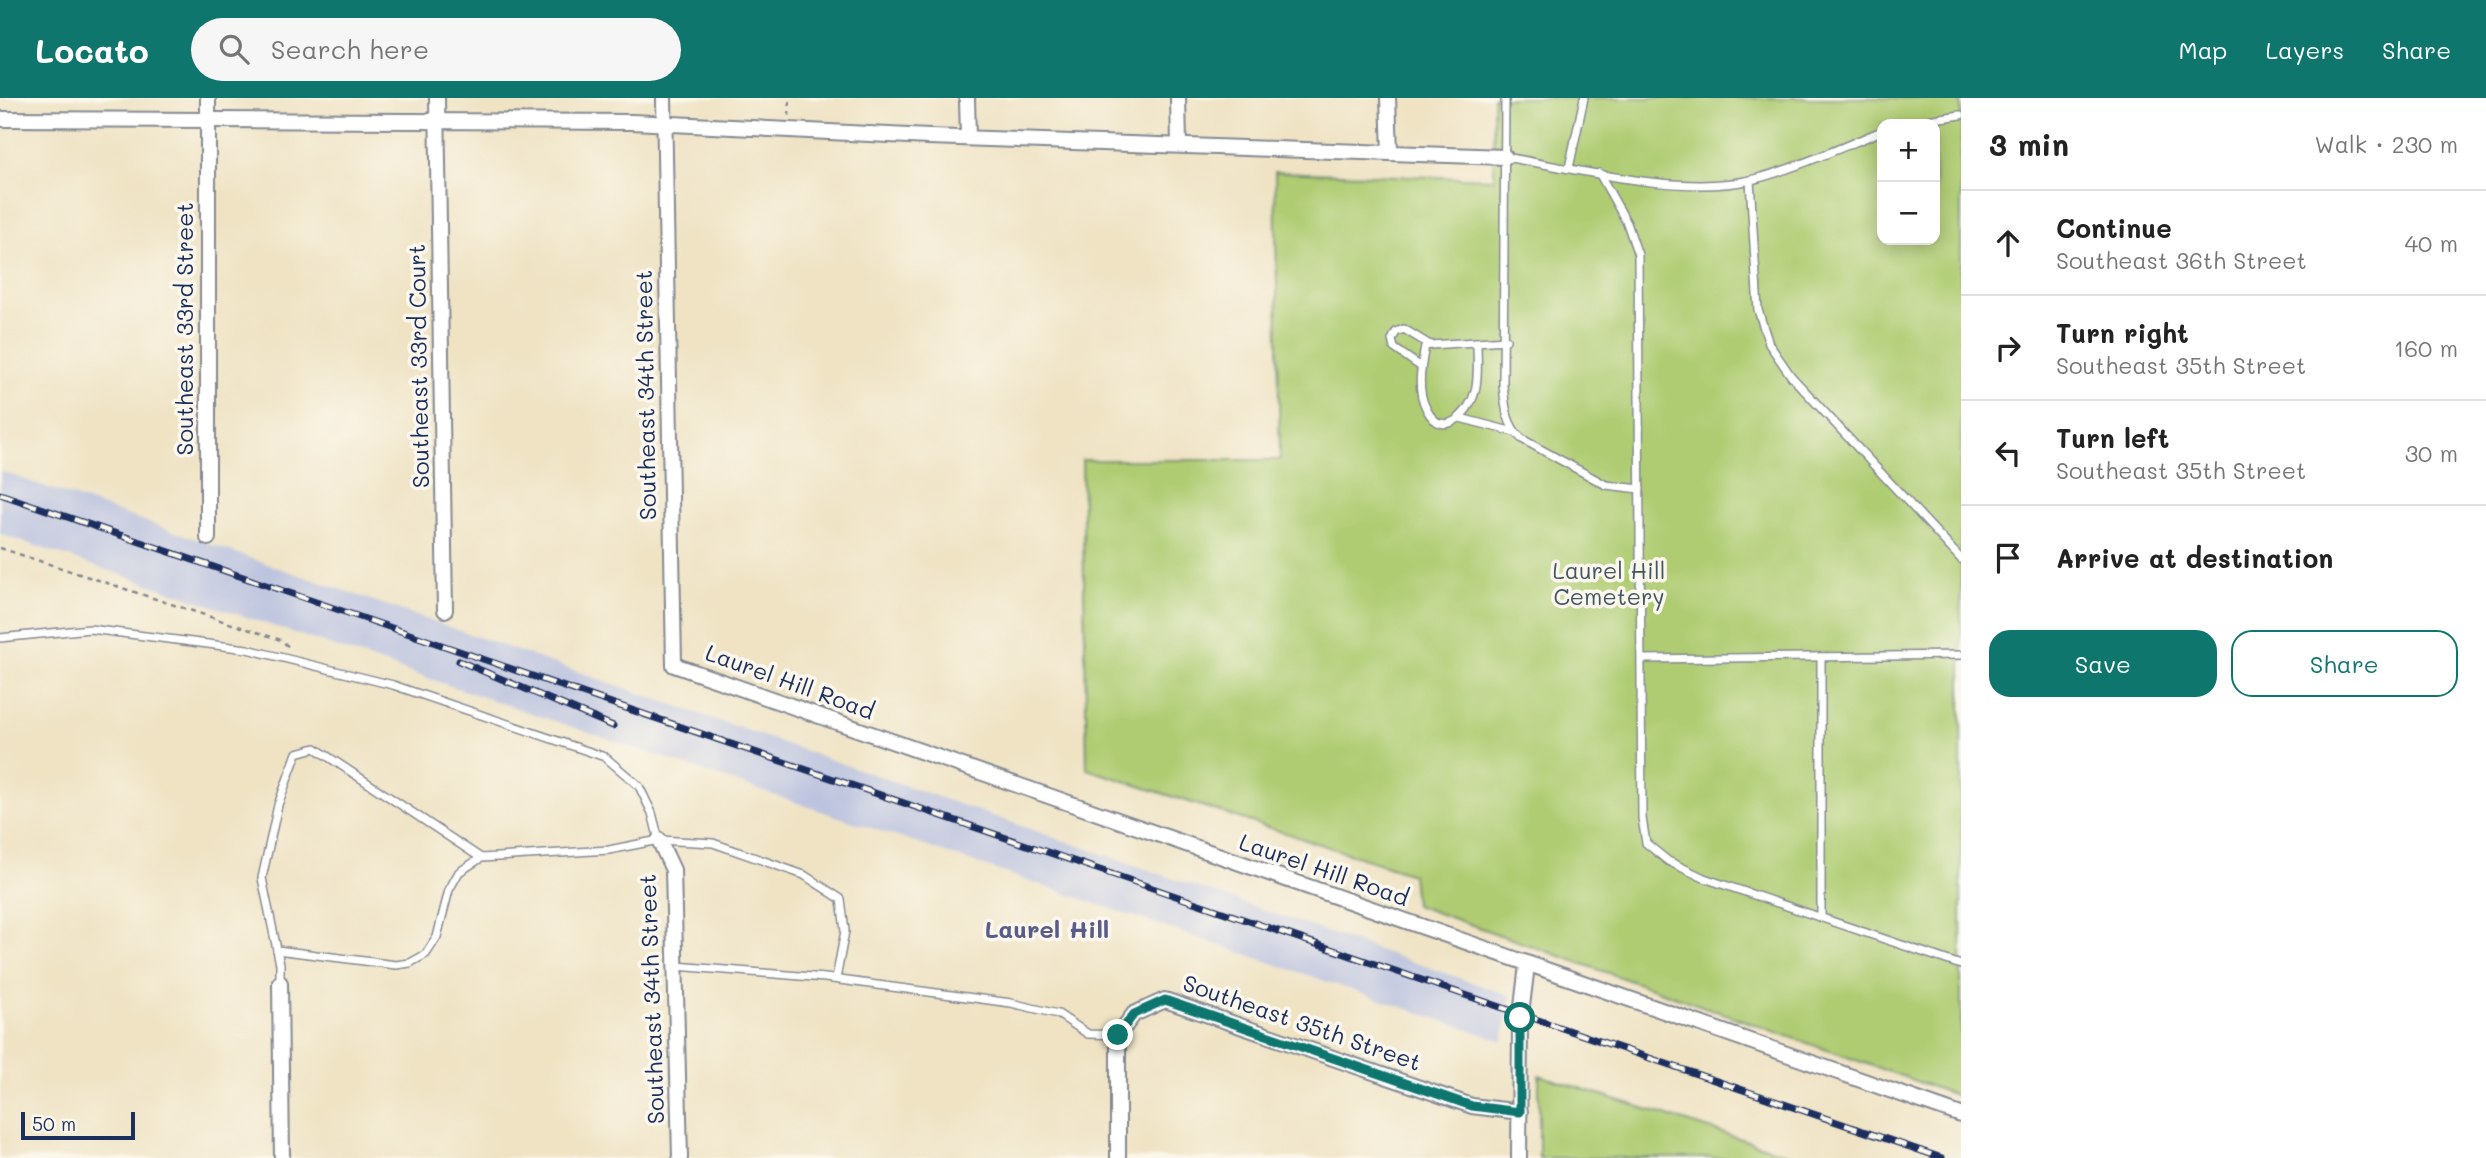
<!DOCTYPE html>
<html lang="en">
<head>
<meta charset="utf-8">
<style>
	body { margin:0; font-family:Mali,sans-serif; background:#f6f6f6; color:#222 }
	.controls { position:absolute; right:21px; top:21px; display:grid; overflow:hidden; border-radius:14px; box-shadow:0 4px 18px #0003 }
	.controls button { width:63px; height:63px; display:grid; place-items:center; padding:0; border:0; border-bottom:2px solid #e0e0e0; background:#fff; color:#222; font:35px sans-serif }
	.scale { position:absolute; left:21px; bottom:18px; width:114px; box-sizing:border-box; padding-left:7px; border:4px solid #1b2f5e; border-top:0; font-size:19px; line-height:24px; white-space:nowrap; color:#1b2f5e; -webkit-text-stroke:5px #fbf7ec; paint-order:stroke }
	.stop { position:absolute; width:21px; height:21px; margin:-16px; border:5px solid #0f766e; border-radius:50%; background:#fff }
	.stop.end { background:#0f766e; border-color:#fff; box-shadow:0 2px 7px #0008 }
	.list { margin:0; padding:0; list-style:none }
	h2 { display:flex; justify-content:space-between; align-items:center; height:91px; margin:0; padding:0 28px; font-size:30px }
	h2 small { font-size:23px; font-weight:400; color:#767676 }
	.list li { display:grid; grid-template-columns:46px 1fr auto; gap:21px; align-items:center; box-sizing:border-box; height:105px; padding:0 28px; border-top:2px solid #e0e0e0 }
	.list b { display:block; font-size:26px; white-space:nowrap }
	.list p { margin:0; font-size:23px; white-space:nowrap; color:#767676 }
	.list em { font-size:23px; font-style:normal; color:#767676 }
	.actions { display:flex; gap:14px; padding:21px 28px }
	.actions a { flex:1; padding:16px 0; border:2px solid #0f766e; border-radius:21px; text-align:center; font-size:24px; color:#0f766e }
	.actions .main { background:#0f766e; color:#fff }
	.icon { flex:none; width:38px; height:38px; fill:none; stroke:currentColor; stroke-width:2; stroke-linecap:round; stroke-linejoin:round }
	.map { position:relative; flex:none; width:1961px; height:1060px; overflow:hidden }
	header { display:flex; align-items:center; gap:42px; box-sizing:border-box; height:98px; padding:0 35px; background:#0f766e; color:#fff }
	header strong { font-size:33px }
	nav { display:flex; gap:38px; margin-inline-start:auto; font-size:24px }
	.search { width:490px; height:63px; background:#f6f6f6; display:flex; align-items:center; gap:18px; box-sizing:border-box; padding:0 24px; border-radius:38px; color:#767676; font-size:26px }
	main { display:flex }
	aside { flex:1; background:#fff }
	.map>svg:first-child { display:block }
	.industrial { fill:#bcc3de }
	.green { fill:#afcc72; stroke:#657e68; stroke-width:2; fill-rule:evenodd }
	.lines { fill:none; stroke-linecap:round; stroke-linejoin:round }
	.service-casing { stroke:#858991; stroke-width:10 }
	.minor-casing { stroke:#858991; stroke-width:18 }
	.path { stroke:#858991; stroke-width:2.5; stroke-dasharray:5 5; stroke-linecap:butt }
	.service { stroke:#fff; stroke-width:7 }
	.minor { stroke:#fff; stroke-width:14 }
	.rail-casing { stroke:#1b2f5e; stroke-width:7 }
	.rail { stroke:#fbf7ec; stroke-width:4.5; stroke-dasharray:13; stroke-linecap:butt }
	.route { stroke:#0f766e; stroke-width:9 }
	.labels { text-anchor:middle; stroke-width:7; stroke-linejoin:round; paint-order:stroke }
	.street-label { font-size:23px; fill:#1b2f5e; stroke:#fbf7ec }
	.park-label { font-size:23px; fill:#405663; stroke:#fbf7ec }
	.neighbourhood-label { font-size:24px; font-weight:bold; fill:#595c88; stroke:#fbf7ec }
</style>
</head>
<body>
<header>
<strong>Locato</strong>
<div class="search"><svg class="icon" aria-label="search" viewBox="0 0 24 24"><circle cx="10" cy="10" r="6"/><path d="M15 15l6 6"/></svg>Search here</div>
<nav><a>Map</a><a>Layers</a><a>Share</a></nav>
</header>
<main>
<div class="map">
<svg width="1961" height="1060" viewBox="0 0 1961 1060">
	<rect width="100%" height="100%" fill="#fbf7ec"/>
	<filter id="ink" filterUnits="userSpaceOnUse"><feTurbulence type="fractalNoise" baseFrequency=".0143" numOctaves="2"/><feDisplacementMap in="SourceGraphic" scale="14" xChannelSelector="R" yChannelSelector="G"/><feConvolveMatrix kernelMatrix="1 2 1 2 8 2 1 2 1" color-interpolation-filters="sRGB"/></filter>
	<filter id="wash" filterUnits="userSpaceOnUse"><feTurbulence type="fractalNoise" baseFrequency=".00686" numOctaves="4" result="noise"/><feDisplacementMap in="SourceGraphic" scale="28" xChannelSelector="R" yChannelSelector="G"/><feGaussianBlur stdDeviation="1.57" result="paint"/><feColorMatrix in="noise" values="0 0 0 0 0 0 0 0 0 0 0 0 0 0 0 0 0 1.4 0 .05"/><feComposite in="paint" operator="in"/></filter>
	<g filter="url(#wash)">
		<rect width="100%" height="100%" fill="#efe3c4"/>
		<polygon class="industrial" points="0,373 1511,898 1503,943 0,436"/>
		<g class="green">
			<path d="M1493,0H1961V999L1415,807L1412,776L1087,671L1082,362H1280L1275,74L1494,81ZM1882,26H1935V142H1882Z"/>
			<polygon points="1539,977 1801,1060 1539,1060"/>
		</g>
	</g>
	<g filter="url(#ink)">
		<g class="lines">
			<g class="service-casing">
				<g id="service">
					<path d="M1505,0L1503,287C1505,307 1506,327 1522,341L1606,387L1640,391"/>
					<polyline points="1900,26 1961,17"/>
					<path d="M1505,59C1576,71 1680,98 1751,82C1792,72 1842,49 1882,33"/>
					<polyline points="1569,70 1584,0"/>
					<polyline points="1599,75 1627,125 1638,157 1642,720 1646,745 1668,763 1704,780 1961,867"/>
					<polyline points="1750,82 1758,212 1769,246 1791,278 1961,461"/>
					<path d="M1477,244C1477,260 1479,278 1475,293C1470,315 1443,343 1427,312C1416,293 1421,269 1425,248L1430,247L1506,242"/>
					<polyline points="1421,269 1394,250 1392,242 1396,234 1404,231 1430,247"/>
					<polyline points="1460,320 1514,334"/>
					<polyline points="0,540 90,531 247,551 393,587 605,659 639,688 652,715 659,742"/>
					<polyline points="1821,559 1821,819"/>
					<polyline points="1642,561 1961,557"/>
					<polyline points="277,852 396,867 410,865 426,856 437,839 449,792 459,774 481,760 609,752 659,742 713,745 804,777 841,801 845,833 836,881"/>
					<polyline points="676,868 825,880 1011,905 1058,916 1088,936 1118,937"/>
					<polyline points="280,885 280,866 262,780 278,707 297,655 315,650 481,760"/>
				</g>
			</g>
			<g class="minor-casing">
				<g id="minor">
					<polyline points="437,0 445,512"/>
					<polyline points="664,0 674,567 1961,1017"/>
					<polyline points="967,0 968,40"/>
					<polyline points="1178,0 1179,46"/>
					<polyline points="1388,0 1390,54"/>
					<polyline points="0,21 632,24 929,39 1505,59"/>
					<polyline points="208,440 208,0"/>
					<polyline points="659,742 673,772 680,1060"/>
					<polyline points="280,885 282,1060"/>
					<polyline points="1118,1060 1118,937 1134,916 1165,902 1472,1008 1520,1014"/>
					<polyline points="1519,1060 1520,925 1527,867"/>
				</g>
			</g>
			<g class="path">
				<polyline points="789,18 790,0"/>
				<polyline points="0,450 281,542 290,550"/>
			</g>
			<use href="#service" class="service"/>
			<use href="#minor" class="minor"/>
			<g class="rail-casing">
				<g id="rail">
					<polyline points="0,396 1942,1060"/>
					<polyline points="459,563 613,628"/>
				</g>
			</g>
			<use href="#rail" class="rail"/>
		</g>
	</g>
	<g class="lines" filter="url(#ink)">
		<polyline class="route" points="1118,937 1134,916 1165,902 1472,1008 1520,1014 1520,920"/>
	</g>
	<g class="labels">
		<g class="street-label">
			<text transform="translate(185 231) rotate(-90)" y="8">Southeast 33rd Street</text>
			<text transform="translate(419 268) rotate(-91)" y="8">Southeast 33rd Court</text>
			<text transform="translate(646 297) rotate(-91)" y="8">Southeast 34th Street</text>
			<text transform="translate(790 584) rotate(20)" y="8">Laurel Hill Road</text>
			<text transform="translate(1324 772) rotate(19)" y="8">Laurel Hill Road</text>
			<text transform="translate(652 901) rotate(-92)" y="8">Southeast 34th Street</text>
			<text transform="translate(1302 925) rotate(19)" y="8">Southeast 35th Street</text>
		</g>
		<g class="park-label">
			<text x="1609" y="481">Laurel Hill<tspan x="1609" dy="26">Cemetery</tspan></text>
		</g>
		<g class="neighbourhood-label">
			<text x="1047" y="840">Laurel Hill</text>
		</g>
	</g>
</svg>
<div class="controls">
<button>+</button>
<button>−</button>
</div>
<div class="scale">50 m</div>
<div class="stop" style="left:1520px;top:920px"></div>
<div class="stop end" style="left:1118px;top:937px"></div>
</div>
<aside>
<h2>3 min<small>Walk · 230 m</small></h2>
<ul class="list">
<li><svg class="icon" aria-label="ahead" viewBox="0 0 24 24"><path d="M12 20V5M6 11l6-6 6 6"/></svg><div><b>Continue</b><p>Southeast 36th Street</p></div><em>40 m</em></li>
<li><svg class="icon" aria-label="right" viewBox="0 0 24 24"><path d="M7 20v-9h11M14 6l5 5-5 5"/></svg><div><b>Turn right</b><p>Southeast 35th Street</p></div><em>160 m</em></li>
<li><svg class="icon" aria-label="left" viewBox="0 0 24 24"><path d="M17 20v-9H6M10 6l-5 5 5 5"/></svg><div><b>Turn left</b><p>Southeast 35th Street</p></div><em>30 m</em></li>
<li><svg class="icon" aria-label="arrive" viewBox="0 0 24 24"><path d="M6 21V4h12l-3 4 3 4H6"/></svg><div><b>Arrive at destination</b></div></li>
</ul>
<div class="actions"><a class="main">Save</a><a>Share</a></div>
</aside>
</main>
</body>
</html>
